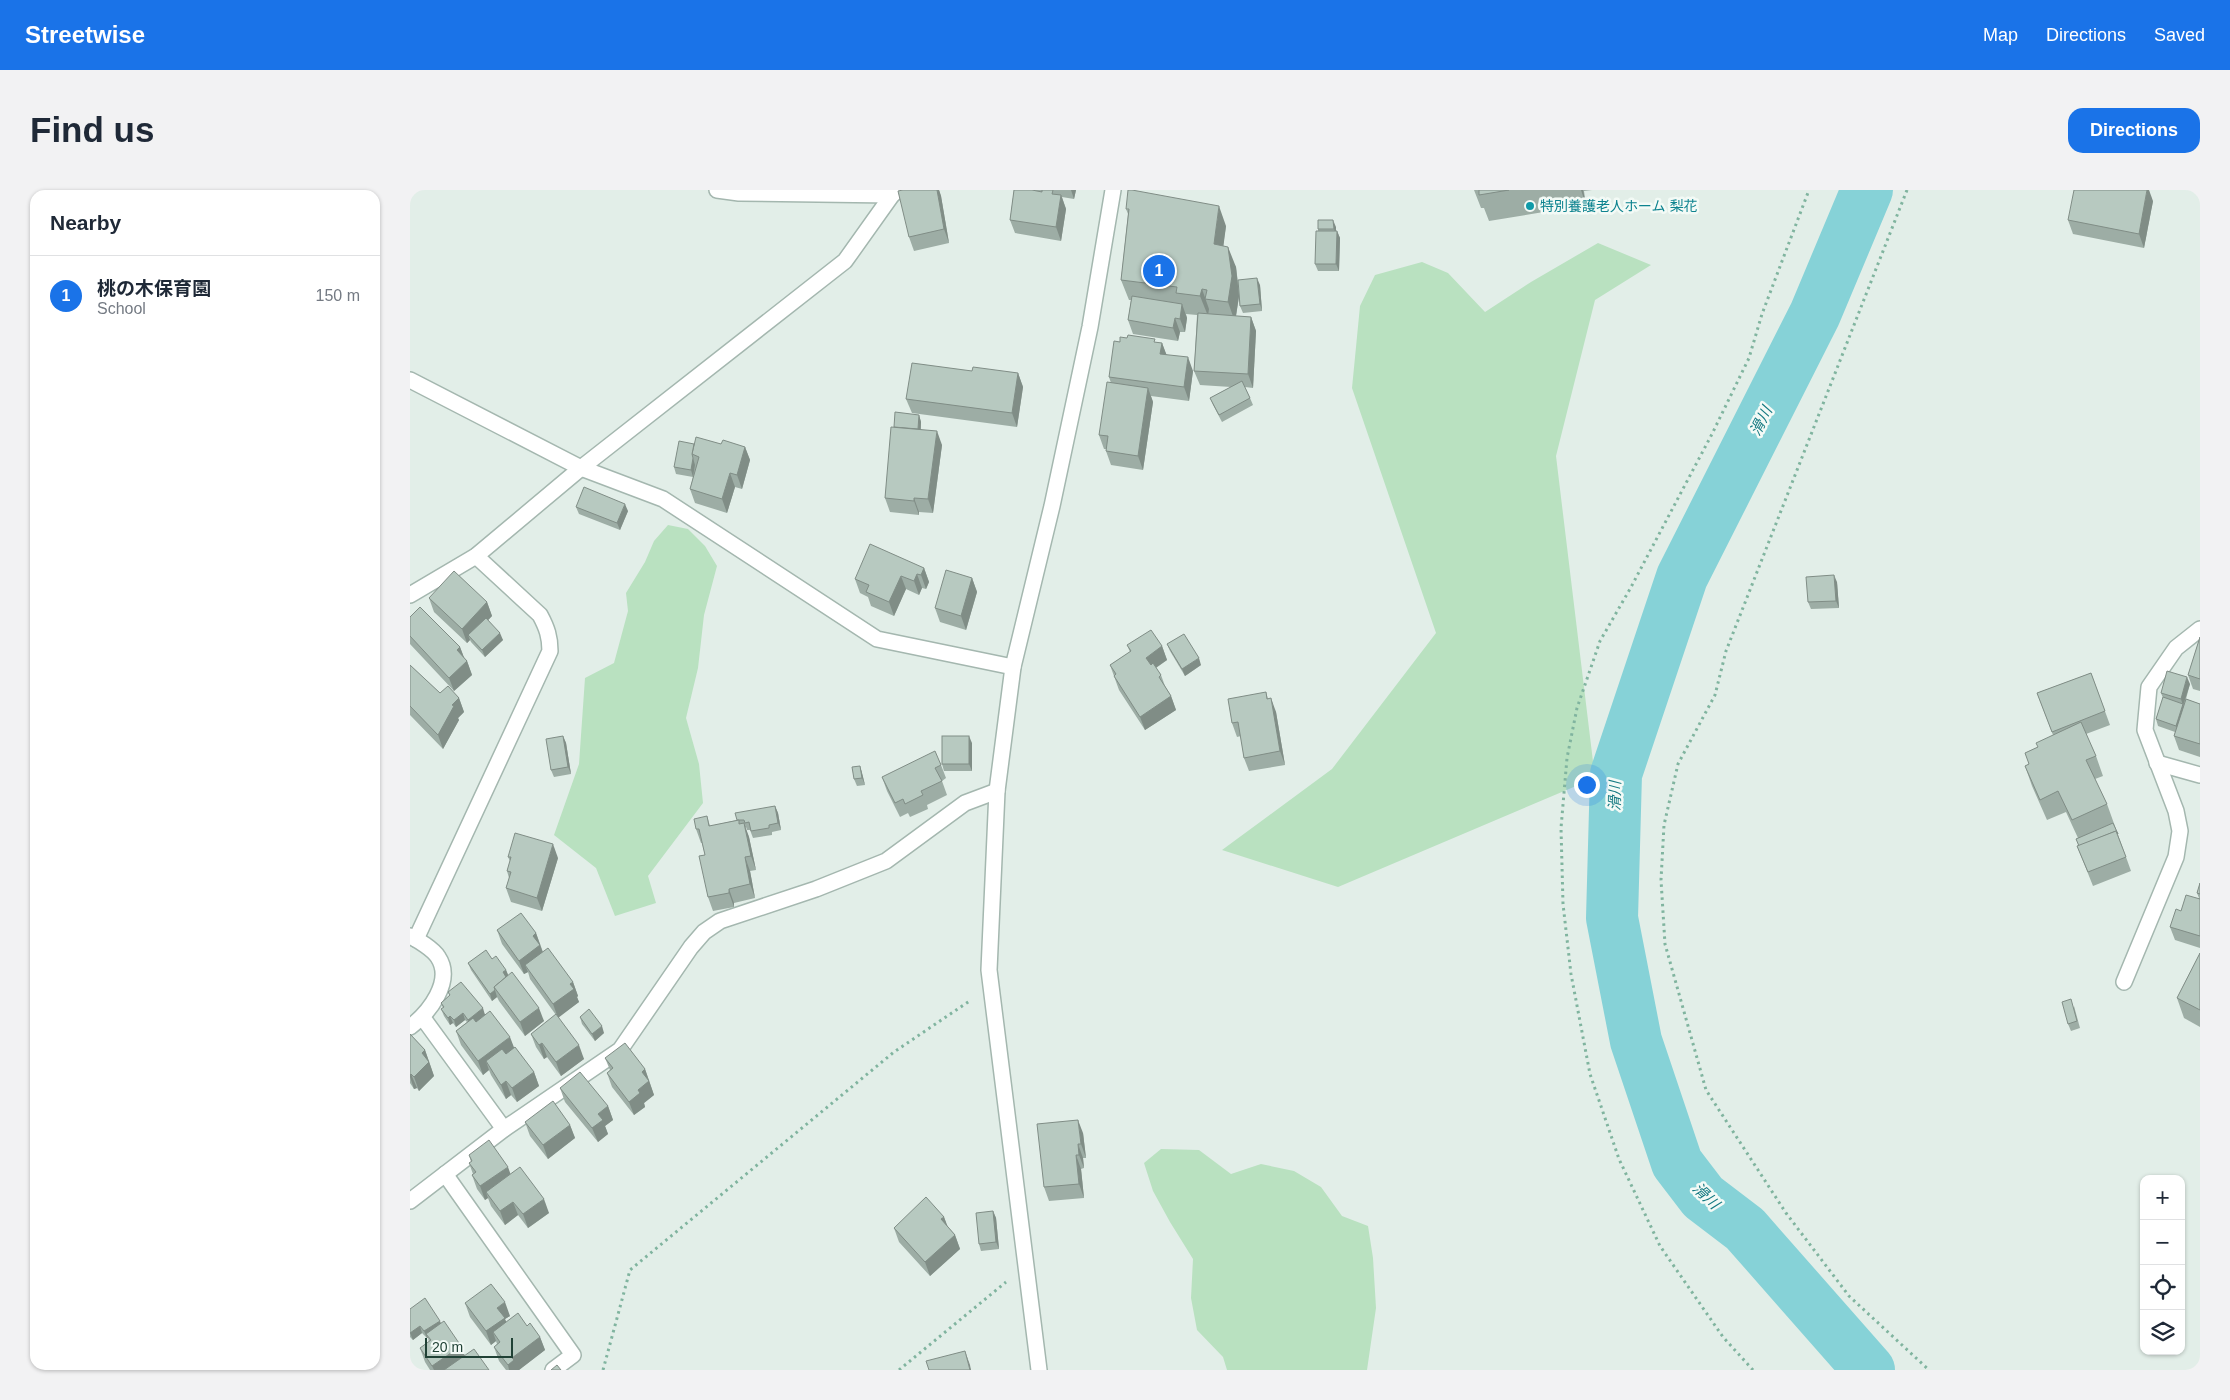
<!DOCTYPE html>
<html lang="en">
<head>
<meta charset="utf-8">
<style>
	body { margin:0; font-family:Helvetica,"Noto Sans JP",sans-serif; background:#f2f2f3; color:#1f2937 }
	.controls { position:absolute; right:15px; bottom:15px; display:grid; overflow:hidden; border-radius:10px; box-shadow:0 1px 4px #0004 }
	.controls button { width:45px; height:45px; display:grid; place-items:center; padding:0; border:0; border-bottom:1px solid #e0e1e3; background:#fff; color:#1f2937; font:25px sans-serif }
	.scale { position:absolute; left:15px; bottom:12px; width:88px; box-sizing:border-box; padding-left:5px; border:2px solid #204135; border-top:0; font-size:14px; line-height:18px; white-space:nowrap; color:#204135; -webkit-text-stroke:4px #f3faf6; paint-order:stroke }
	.you { position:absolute; left:1176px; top:594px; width:18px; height:18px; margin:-12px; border:4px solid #fff; border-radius:50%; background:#1a73e8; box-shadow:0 0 0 8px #1a73e833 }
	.badge { display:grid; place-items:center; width:32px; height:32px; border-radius:50%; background:#1a73e8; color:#fff; font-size:16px; font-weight:700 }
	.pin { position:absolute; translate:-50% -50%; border:2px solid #fff; box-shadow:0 1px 5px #0006 }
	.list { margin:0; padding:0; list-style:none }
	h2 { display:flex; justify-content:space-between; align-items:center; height:65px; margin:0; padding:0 20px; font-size:21px }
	h2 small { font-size:16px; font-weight:400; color:#747a83 }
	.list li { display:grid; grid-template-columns:32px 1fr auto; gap:15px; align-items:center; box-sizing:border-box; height:80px; padding:0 20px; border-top:1px solid #e0e1e3 }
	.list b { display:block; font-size:19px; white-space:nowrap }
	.list p { margin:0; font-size:16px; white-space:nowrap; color:#747a83 }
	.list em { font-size:16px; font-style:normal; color:#747a83 }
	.icon { flex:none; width:28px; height:28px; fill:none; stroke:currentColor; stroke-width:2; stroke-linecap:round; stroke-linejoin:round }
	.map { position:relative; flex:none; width:1790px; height:1180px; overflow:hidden; border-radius:15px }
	header { display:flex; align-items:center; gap:30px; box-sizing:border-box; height:70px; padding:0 25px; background:#1a73e8; color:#fff }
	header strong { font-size:24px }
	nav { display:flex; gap:28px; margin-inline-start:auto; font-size:18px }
	.intro { display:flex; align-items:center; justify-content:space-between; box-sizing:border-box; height:120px; padding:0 30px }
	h1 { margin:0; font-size:35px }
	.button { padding:12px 22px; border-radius:15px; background:#1a73e8; color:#fff; font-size:18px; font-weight:700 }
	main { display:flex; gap:30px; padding:0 30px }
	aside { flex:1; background:#fff; border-radius:15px; box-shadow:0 1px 4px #0004 }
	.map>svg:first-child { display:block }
	.green { fill:#b9e1c0 }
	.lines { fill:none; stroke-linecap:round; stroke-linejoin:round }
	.river { stroke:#86d2d7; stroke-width:52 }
	.minor-casing { stroke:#a4b7af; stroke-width:18 }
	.path { stroke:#80b49f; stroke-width:3; stroke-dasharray:2.5 4; stroke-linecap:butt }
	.minor { stroke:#fff; stroke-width:15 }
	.wall { fill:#9dada5 }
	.shaded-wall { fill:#808d86 }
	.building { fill:#b7c9c0; stroke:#808d86 }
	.culture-dot { fill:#0f9aa8; stroke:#f3faf6; stroke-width:2 }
	.labels { text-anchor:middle; stroke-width:5; stroke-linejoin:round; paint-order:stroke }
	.culture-label { font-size:14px; fill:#0d838f; stroke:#f3faf6; text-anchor:start }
	.water-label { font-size:15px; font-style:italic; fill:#157a82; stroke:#f3faf6 }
</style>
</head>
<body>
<header>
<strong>Streetwise</strong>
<nav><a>Map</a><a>Directions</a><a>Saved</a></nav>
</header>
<div class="intro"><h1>Find us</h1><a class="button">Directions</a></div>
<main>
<aside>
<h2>Nearby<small></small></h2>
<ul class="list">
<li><span class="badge">1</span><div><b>桃の木保育園</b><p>School</p></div><em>150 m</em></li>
</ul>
</aside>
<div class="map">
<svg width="1790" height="1180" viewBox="0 0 1790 1180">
	<rect width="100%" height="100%" fill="#e2eee8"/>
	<g class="green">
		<polygon points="1188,53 1241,75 1185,110 1146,266 1185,588 928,697 812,660 922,579 1026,443 942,198 950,116 965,85 1012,72 1038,83 1075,122 1121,92"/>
		<polygon points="258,335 278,339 295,356 307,376 294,425 288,478 276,528 289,574 293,613 238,686 246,713 205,726 186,678 144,645 169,574 175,488 204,473 218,421 216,403 235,372 244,351"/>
		<polygon points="751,959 789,960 821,984 851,974 884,981 911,997 932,1026 958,1036 963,1068 966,1118 957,1180 817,1180 813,1167 787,1140 781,1108 783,1069 760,1032 743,1001 734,973"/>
	</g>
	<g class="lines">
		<polyline class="river" points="1457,0 1405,124 1272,387 1206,584 1202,728 1226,851 1267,973 1293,1007 1335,1039 1459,1180"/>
		<g class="minor-casing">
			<g id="minor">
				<polyline points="307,0 329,3 482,5"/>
				<polyline points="0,190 171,278 253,309 467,449 603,477"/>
				<polyline points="0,405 66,366 171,278 435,71 482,5 488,0"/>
				<polyline points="1747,573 1790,585"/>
				<path d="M0,746C8,750 23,759 28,767C44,791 19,823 0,837"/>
				<path d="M6,749L140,461C140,447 137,438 130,425L66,366"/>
				<polyline points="1714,792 1766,667 1770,641 1766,621 1735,540 1739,497 1766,458 1790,439"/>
				<polyline points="13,828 94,939"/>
				<polyline points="35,984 163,1165 143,1180"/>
				<polyline points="0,1011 94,939 210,860 281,757 294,742 310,731 406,699 476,671 555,613 587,601"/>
				<polyline points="629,1180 579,780 587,601 603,477 642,316 680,137 703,0"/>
			</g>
		</g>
		<g class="path">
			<polyline points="1497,0 1316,461 1305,505 1268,574 1254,635 1251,690 1255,754 1296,900 1376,1023 1439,1106 1519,1180"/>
			<polyline points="193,1180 220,1080 484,862 561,810"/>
			<polyline points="489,1180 596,1092"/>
			<polyline points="1343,1180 1313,1147 1250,1056 1209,969 1180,884 1161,784 1153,714 1151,638 1157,568 1167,518 1190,451 1220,399 1302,244 1339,168 1352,124 1399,0"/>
		</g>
		<use href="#minor" class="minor"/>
	</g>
	<g class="wall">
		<polygon points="493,0 529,0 531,6 539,53 504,61 499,47"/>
		<polygon points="604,0 666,0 664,9 652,7 656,19 651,51 605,43 600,30"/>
		<polygon points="1064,0 1182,0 1174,1 1176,15 1079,31 1074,18 1071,18"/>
		<polygon points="1743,11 1734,58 1663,44 1658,30"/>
		<polygon points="716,19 816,36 813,56 826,77 829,101 850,95 852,121 833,123 830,116 829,107 826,126 841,127 846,141 843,198 835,197 840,208 843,215 812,232 803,215 800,208 821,197 790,195 784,181 787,125 776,124 777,128 775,142 770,142 768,151 723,144 718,130 721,110 719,110 711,90 718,24"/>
		<polygon points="926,37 926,41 927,41 930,48 929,81 908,81 905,74 908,41 908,39"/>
		<polygon points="710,152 752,153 756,164 783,181 779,211 741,206 743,212 733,280 701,275 696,261 696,259 694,259 689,245 701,193 699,187"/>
		<polygon points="562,181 608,183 613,197 607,237 502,223 496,209"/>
		<polygon points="509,225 511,232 511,239 532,255 523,323 509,322 509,325 480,322 475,308 484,237"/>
		<polygon points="284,254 311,254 335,257 340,270 332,299 325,297 317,323 285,313 280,299 283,287 266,284 264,277"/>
		<polygon points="166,317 218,321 210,340 169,324"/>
		<polygon points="514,378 519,392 516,399 512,398 509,405 496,399 484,426 461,416 458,407 450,403 445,389"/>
		<polygon points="562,388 567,402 556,440 530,432 525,418"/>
		<polygon points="1427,392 1429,418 1401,419 1398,412"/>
		<polygon points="19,408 77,412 82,426 78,430 93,450 75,467 61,452 60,450 57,453 24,422"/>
		<polygon points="0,427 50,457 54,468 57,471 62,485 44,501 0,454"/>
		<polygon points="1790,447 1790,501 1783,499 1778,485"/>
		<polygon points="757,454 791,475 775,486 760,461"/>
		<polygon points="717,455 752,456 757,470 746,478 751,485 755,496 761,506 766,520 735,540 709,500 700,475 720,462"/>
		<polygon points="0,475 30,503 49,508 54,522 48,528 49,530 33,559 0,525"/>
		<polygon points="1681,483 1700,535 1676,544 1686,566 1693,586 1685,589 1697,614 1721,681 1683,696 1667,656 1669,656 1666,649 1668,648 1656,622 1637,630 1622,596 1615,576 1619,574 1615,563 1628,557 1643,545 1627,503"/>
		<polygon points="1780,494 1776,509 1790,514 1790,567 1769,560 1764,546 1765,542 1748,536 1746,529 1753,508 1751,503"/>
		<polygon points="856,502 858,509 866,522 875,575 839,581 834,568 831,546 827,547 822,533"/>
		<polygon points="153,546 156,553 161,584 144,587 141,580"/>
		<polygon points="562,553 562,581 534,581 532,574"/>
		<polygon points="531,575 536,588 532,591 537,605 517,615 518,619 500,627 498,623 490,627 477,601 472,587"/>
		<polygon points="450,576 452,583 455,595 447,596 444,589"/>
		<polygon points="365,616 368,623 371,640 362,642 362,645 343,648 340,640 337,640 336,637 335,637 339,647 346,680 340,681 345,708 324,713 324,717 303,721 298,707 295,665 292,653 291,653 286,639 297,626 300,636 327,630"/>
		<polygon points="98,667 148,668 132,721 101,712 96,698 99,688 97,681 100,671"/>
		<polygon points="1790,693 1790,758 1765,750 1760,737 1771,721 1789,708 1787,703"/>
		<polygon points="87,740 126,743 133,762 163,792 168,806 167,807 169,812 148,827 174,869 151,886 137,867 134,869 126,857 121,844 146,825 120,789 118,782 114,784 92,754"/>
		<polygon points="1790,763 1790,837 1774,828 1767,808"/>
		<polygon points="82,769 96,780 98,785 134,831 115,846 89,811 87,807 82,811 61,780 58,773"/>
		<polygon points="38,802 75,824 124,882 129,896 107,912 101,905 96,909 81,885 79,880 73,885 51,855 46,841 57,832 55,830 46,837 43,833 40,835 34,826 31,819 33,818 31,813 40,806"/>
		<polygon points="1664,816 1670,838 1661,841 1658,834"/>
		<polygon points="170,827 194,843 185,851 172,834"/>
		<polygon points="0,844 15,860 24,886 9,901 7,898 4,899 0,893"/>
		<polygon points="195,868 235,879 244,905 234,913 235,917 224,925 202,897 197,883 200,880"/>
		<polygon points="150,898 198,916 203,930 195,936 198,944 188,952 155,912"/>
		<polygon points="115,932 160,935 165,948 138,969 120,946"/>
		<polygon points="673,943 676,968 673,968 674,978 671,979 674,1008 639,1011 634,997"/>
		<polygon points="59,965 100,984 139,1023 118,1038 108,1025 95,1035 81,1016 78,1008 75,1010 67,999 62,985 63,984 59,973 61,972"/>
		<polygon points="583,1021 586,1028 589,1059 571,1061 569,1054"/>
		<polygon points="534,1027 537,1036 545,1045 550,1059 520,1086 489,1052 484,1038"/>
		<polygon points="55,1113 100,1126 95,1129 96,1132 117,1136 130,1147 135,1160 109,1180 96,1180 89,1171 84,1157 87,1154 86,1151 81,1155 60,1127"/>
		<polygon points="0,1119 31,1133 55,1165 79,1180 20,1180 15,1172 10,1158 19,1152 18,1148 17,1148 12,1143 3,1150 0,1147"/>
	</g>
	<g class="shaded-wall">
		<polygon points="527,0 529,0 531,6 539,53 534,39"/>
		<polygon points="661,0 666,0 664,9"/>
		<polygon points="1171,0 1173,0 1176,15"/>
		<polygon points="1737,0 1739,0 1743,11 1734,58 1729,44"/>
		<polygon points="651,5 656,19 651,51 646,37"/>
		<polygon points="809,16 816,36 811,75 804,54"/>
		<polygon points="923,30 926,37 926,46 924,39"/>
		<polygon points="927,41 930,48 929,81 926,74"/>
		<polygon points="818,57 826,77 829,106 825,132 818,112"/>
		<polygon points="847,88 850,95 852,121 850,114"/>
		<polygon points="792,99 799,119 798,126 790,106"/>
		<polygon points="772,114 777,128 775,142 770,129"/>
		<polygon points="841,127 846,141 843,198 838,184"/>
		<polygon points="765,128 770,142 768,151 763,138"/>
		<polygon points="752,153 757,166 750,164"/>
		<polygon points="778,167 783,181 779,211 774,197"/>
		<polygon points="608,183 613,197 607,237 602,223"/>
		<polygon points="738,198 743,212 733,280 728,266"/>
		<polygon points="509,225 511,232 510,248 508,241"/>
		<polygon points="527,241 532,255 523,323 518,309"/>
		<polygon points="335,257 340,270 332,299 327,285"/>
		<polygon points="283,268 285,275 283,287 281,280"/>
		<polygon points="320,283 325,297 317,323 312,309"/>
		<polygon points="504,308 509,322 509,325 504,311"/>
		<polygon points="215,314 218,321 210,340 207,333"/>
		<polygon points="514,378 519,392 516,399 511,385"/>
		<polygon points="507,384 512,398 509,405 504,391"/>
		<polygon points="1424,385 1427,392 1429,418 1426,411"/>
		<polygon points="491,386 496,399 484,426 479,412"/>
		<polygon points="562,388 567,402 556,440 551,426"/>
		<polygon points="77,412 82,426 61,448 58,445 60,450 57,453 52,439"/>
		<polygon points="90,443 93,450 75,467 72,460"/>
		<polygon points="752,456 757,470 741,481 736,468"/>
		<polygon points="50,457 55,470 47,460"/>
		<polygon points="789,468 791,475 775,486 772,479"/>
		<polygon points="57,471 62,485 44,501 39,488"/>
		<polygon points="1777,487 1780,494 1773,516 1771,509"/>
		<polygon points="761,506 766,520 735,540 730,527"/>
		<polygon points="49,508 54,522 48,528 49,530 33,559 28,545 42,515"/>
		<polygon points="861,508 866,522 875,575 870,561"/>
		<polygon points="1773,514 1775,521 1768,543 1766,536"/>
		<polygon points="153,546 156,553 161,584 158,577"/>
		<polygon points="559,546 562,553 562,581 559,574"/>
		<polygon points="450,576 452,583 455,595 452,588"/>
		<polygon points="365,616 368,623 371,640 368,633"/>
		<polygon points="334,633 339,647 346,680 341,666"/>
		<polygon points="143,654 148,668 132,721 127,708"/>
		<polygon points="335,667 340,681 345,708 340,694"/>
		<polygon points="319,699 324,713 324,717 319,703"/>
		<polygon points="126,743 135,769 115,775 118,782 114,784 109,771 123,746"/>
		<polygon points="96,780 99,787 96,789 93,782"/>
		<polygon points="163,792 168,806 167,807 169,812 148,828 143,814 160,794"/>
		<polygon points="85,800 87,807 82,811 80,804"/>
		<polygon points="73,818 75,825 61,837 58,830"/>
		<polygon points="129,818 134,831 115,846 110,832"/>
		<polygon points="53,823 55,830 46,837 44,830"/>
		<polygon points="40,826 43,833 40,835 38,828"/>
		<polygon points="192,836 194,843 185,851 182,844"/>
		<polygon points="100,847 105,860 76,871 79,880 73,885 68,871"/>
		<polygon points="132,853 137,867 134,869 129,855"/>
		<polygon points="169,855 174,869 151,886 146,872"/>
		<polygon points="15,860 24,886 9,901 4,887 12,863"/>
		<polygon points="235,879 244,905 234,913 235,917 224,925 219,912 228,900 232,882"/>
		<polygon points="124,882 129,896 107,912 102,898"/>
		<polygon points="1,884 7,898 4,899 0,887 0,885"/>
		<polygon points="96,891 101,905 96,909 91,895"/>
		<polygon points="198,916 203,930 195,936 198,944 188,952 182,938 188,924"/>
		<polygon points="668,930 673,943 676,968 671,954"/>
		<polygon points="160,935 165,948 138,969 133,955"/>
		<polygon points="668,954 673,968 674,978 669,965"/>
		<polygon points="666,965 671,979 674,1008 669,994"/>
		<polygon points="98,977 103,991 76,1002 78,1008 75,1010 70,996"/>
		<polygon points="134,1009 139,1023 118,1038 113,1024"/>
		<polygon points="103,1012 108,1025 95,1035 90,1021"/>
		<polygon points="583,1021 586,1028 589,1059 586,1052"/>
		<polygon points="534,1027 539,1040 531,1029"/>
		<polygon points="545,1045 550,1059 520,1086 515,1072"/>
		<polygon points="95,1112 100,1126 95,1129 100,1141 83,1142 86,1151 81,1155 76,1141 87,1118"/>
		<polygon points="30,1131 33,1138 16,1144 18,1148 17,1148 14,1141"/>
		<polygon points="10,1136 12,1143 3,1150 0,1143"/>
		<polygon points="130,1147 135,1160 109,1180 99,1180 98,1175 102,1168"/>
		<polygon points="51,1156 56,1170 42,1180 24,1180 22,1176"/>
		<polygon points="555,1161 560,1175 561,1180 560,1180"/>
	</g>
	<g class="building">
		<polygon points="493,0 527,0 534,39 499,47 488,1"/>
		<polygon points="604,0 622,0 632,2 632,0 643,0 642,4 651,5 646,37 600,30"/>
		<polygon points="718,0 722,0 809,16 804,54 818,57 822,86 818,112 795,109 797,100 792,99 790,106 766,103 767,97 711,90 719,19 716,19"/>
		<polygon points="1069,0 1099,0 1069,5"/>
		<polygon points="1664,0 1737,0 1729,44 1658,30"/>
		<polygon points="908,30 923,30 924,39 908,39"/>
		<polygon points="906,41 927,41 926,74 905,74"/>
		<polygon points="847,88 850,114 830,116 828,90"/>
		<polygon points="722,106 772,114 770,129 765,128 763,138 718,130"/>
		<polygon points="788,123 841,127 838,184 784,181"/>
		<polygon points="718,145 745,149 744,152 752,153 750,164 778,167 774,197 699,187 704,151 710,152 710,147 717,148"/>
		<polygon points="502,173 562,181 563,177 608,183 602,223 496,209"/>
		<polygon points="832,191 840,208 809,225 800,208"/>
		<polygon points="697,192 738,198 728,266 696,261 698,246 689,245"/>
		<polygon points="485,222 509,225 508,239 484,237"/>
		<polygon points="481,237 527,241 518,309 504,308 504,311 475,308"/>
		<polygon points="286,247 311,254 313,250 335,257 327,285 320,283 312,309 280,299 289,267 282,264"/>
		<polygon points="269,251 284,254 282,264 283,268 281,280 264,277"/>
		<polygon points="174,297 215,314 207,333 166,317"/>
		<polygon points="460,354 514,378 511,385 507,384 504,391 491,386 479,412 456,402 459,395 445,389"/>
		<polygon points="536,380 562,388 551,426 525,418"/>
		<polygon points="44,381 77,412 52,439 19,408"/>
		<polygon points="1424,385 1426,411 1398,412 1396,387"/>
		<polygon points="10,417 50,457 47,460 57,471 39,488 0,446 0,427"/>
		<polygon points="76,428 90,443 72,460 58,445"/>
		<polygon points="741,440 752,456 736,468 741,475 743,473 751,485 749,487 761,506 730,527 704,486 706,484 700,475 721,461 717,455"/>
		<polygon points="774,444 789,468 772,479 757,454"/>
		<polygon points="1790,447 1790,489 1778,485"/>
		<polygon points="0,475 30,503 38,496 49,508 42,515 44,516 28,545 0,516"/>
		<polygon points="1757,481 1777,487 1771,509 1751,503"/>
		<polygon points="1681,483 1695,521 1642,542 1627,503"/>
		<polygon points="856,502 857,509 861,508 870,561 834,568 828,532 822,533 818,509"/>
		<polygon points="1753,507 1773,514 1766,536 1746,529"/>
		<polygon points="1776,509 1790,514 1790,554 1764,546"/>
		<polygon points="1671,532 1686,566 1676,570 1697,614 1662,630 1648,601 1630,610 1615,576 1619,574 1615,563 1628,557 1626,553"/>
		<polygon points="153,546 158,577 141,580 136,549"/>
		<rect x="532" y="546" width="27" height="28"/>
		<polygon points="525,561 531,575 525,578 532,591 511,601 513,605 495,614 493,609 485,613 472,587"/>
		<polygon points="450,576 452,588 444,589 442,577"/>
		<polygon points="365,616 368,633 359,635 359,638 341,641 339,632 335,633 334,630 327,630 325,623"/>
		<polygon points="297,626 299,636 329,630 329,634 334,633 341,666 335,667 340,694 319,699 319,703 298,707 289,666 295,665 289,639 286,639 284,629"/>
		<polygon points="1703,633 1708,644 1706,641 1669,656 1666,649"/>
		<polygon points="1706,641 1716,667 1678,682 1667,656"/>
		<polygon points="105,643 143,654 127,708 96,698 101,682 97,681 101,667 98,667"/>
		<polygon points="1790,693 1790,704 1787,703"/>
		<polygon points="1776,705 1790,709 1790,746 1760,737 1766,719 1771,721"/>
		<polygon points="111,723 126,743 123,746 130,755 109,771 87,740"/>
		<polygon points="138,758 163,792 160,794 164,799 143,814 115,775"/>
		<polygon points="76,760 82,769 86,766 96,780 93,782 96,787 84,797 85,800 80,804 58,773"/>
		<polygon points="1790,763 1790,820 1767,808"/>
		<polygon points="102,782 129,818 110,832 84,797"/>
		<polygon points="51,792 73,818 58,830 53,823 44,830 40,826 38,828 31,819 34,817 31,813 40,805 38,802"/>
		<polygon points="1661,809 1667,831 1658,834 1652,812"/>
		<polygon points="179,819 192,836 182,844 170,827"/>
		<polygon points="80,821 100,847 68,871 46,841 63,828 66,832"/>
		<polygon points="146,824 169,855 146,872 132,853 129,855 121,844"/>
		<polygon points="0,844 15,860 12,863 19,872 4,887 1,884 0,885"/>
		<polygon points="215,853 235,879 232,882 239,891 228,900 230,903 219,912 197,883 203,878 195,868"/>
		<polygon points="105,857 124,882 102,898 96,891 91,895 76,871 92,859 96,864"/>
		<polygon points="170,882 198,916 188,924 193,930 182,938 150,898"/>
		<polygon points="143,911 160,935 133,955 115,932"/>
		<polygon points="668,930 671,954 668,954 669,965 666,965 669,994 634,997 627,934"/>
		<polygon points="79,950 98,977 70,996 62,985 66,982 59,973 62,971 59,965"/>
		<polygon points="110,977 134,1009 113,1024 103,1012 90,1021 76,1002"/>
		<polygon points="516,1007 534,1027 531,1029 545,1045 515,1072 484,1038"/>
		<polygon points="583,1021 586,1052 569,1054 566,1023"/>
		<polygon points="81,1094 95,1112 87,1118 95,1128 76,1141 55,1113"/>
		<polygon points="15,1108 30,1131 14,1141 10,1136 0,1143 0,1119"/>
		<polygon points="108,1123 117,1136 120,1133 130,1147 102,1168 104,1170 98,1175 84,1157 90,1152 83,1142"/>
		<polygon points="34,1131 51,1156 22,1176 10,1158 21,1150 16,1144"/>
		<polygon points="64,1159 79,1180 34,1180"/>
		<polygon points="555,1161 560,1180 519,1180 516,1171"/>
		<polygon points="147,1175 151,1180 141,1180"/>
	</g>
	<circle class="culture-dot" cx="1120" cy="16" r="5"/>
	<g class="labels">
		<g class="culture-label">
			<text x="1130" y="21">特別養護老人ホーム 梨花</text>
		</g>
		<g class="water-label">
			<text transform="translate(1351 231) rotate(-63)" y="5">滑川</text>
			<text transform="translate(1205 606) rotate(-89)" y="5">滑川</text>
			<text transform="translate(1296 1006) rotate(44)" y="5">滑川</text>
		</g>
	</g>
</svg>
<div class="controls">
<button>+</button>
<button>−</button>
<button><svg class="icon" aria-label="locate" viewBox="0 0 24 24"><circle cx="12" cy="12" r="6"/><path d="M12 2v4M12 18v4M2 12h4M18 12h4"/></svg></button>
<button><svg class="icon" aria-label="layers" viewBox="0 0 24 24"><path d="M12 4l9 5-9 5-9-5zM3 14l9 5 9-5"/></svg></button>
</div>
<div class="scale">20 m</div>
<div class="you"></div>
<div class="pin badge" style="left:749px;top:81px">1</div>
</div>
</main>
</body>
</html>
